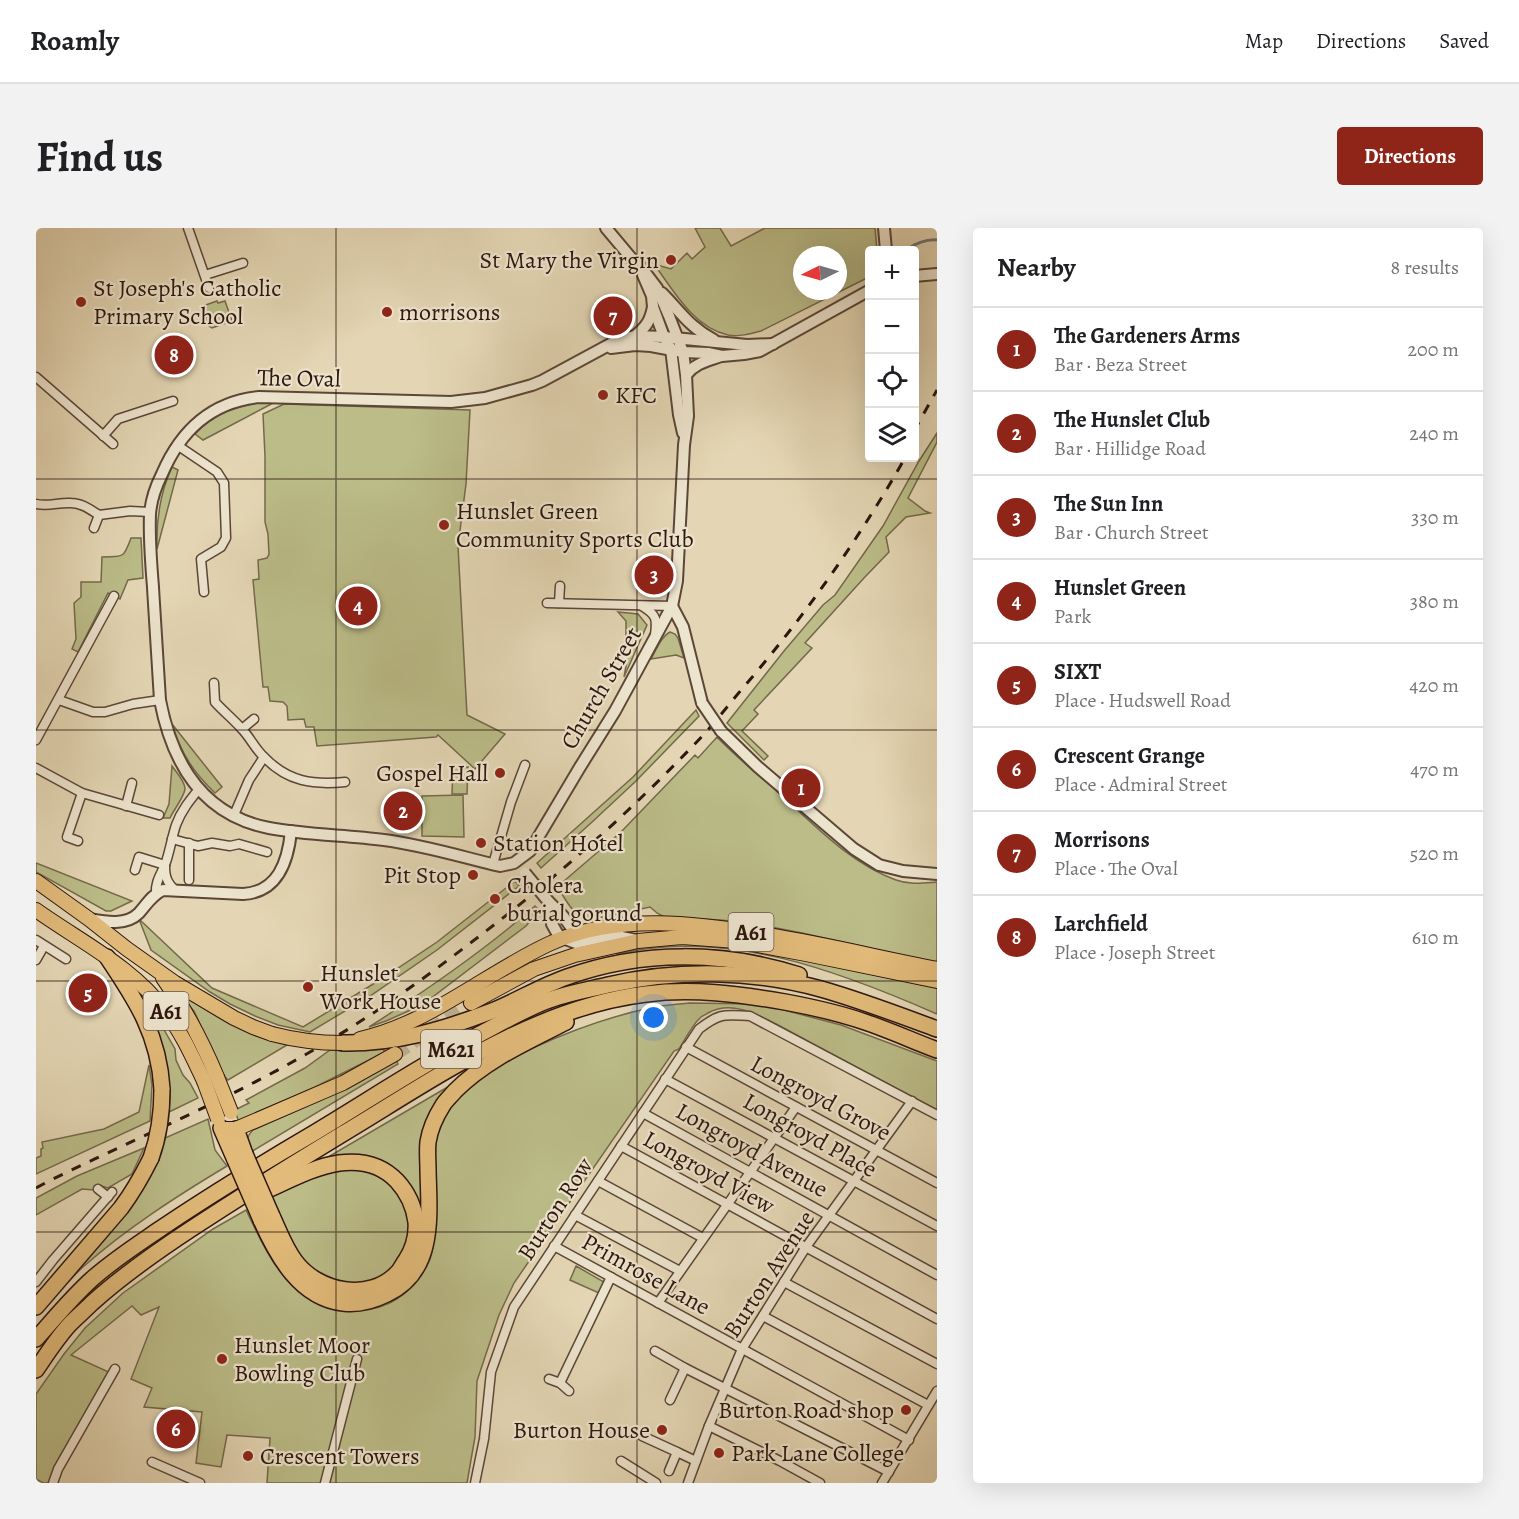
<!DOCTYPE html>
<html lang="en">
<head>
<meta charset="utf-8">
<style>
	body { margin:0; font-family:Alegreya,serif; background:#f2f2f2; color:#202124 }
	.controls { position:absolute; right:18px; top:18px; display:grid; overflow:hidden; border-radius:6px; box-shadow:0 6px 24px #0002 }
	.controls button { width:54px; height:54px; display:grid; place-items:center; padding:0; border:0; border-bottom:2px solid #e0e0e0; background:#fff; color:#202124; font:30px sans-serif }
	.compass { position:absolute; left:757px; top:18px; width:54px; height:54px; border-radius:50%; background:#fff; box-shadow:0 6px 24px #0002; rotate:265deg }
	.you { position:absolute; left:618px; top:790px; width:21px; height:21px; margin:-15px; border:4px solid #fff; border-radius:50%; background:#1a73e8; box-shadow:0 0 0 9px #1a73e833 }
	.badge { display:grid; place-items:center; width:39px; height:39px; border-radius:50%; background:#8f2418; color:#fff; font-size:20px; font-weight:700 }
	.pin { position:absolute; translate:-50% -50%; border:3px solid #fff; box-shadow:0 2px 6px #0006 }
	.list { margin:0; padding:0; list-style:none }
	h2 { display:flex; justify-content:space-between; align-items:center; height:78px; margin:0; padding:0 24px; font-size:26px }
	h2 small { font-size:20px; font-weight:400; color:#757577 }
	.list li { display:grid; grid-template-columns:39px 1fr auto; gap:18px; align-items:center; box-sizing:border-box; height:84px; padding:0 24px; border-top:2px solid #e0e0e0 }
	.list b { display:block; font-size:22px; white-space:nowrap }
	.list p { margin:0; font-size:20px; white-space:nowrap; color:#757577 }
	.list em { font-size:20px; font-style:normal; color:#757577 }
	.icon { flex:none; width:33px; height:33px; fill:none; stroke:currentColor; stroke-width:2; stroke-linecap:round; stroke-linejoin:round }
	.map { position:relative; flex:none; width:901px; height:1255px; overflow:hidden; border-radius:6px }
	header { display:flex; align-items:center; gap:36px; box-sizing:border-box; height:84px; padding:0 30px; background:#fff; border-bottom:2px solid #e0e0e0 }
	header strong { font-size:28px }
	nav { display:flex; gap:33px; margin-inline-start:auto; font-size:21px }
	.intro { display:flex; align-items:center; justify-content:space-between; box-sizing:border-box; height:144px; padding:0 36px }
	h1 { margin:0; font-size:42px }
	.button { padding:15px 27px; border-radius:6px; background:#8f2418; color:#fff; font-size:21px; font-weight:700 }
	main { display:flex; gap:36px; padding:0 36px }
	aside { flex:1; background:#fff; border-radius:6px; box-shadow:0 6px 24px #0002 }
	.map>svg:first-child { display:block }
	.green { fill:#bbbc88; stroke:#74694b; stroke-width:1.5; fill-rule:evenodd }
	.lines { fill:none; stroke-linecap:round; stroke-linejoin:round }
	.stream { stroke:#6f7675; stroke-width:3 }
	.trunk-tunnel { stroke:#bfb093; stroke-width:14; stroke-dasharray:14 7; stroke-linecap:butt }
	.minor-casing { stroke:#5b4638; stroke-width:11 }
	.tertiary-casing { stroke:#5b4638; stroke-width:14 }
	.trunk-casing { stroke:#2d160e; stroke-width:16 }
	.motorway-casing { stroke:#2d160e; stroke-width:18 }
	.minor { stroke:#ede4ce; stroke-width:8 }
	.tertiary { stroke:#ede4ce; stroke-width:10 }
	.trunk { stroke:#e2bb7a; stroke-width:14 }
	.motorway { stroke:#e2bb7a; stroke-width:15 }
	.rail { stroke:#2d160e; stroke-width:3; stroke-dasharray:10 10; stroke-linecap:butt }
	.tertiary-bridge-casing { stroke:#5b4638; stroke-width:14; stroke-linecap:butt }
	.trunk-bridge-casing { stroke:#2d160e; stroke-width:16; stroke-linecap:butt }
	.motorway-bridge-casing { stroke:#2d160e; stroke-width:18; stroke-linecap:butt }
	.tertiary-bridge { stroke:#ede4ce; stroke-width:10 }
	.trunk-bridge { stroke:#e2bb7a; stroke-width:14 }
	.motorway-bridge { stroke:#e2bb7a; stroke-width:15 }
	.grid { fill:none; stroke:#2d160e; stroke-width:1.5; stroke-opacity:0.55 }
	.poi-dot { fill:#8f2418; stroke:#ede4ce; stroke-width:2 }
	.labels { text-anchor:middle; stroke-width:4.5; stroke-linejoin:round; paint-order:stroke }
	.shield { fill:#ede4ce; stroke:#675448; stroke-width:1.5 }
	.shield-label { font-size:22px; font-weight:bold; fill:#2d160e }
	.poi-label { font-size:24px; fill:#2d160e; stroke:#ede4ce; text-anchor:start }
	.street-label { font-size:24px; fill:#2d160e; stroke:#ede4ce }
</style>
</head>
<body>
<header>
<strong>Roamly</strong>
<nav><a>Map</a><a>Directions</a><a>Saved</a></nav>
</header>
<div class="intro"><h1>Find us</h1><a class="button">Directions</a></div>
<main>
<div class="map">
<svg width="901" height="1255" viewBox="0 0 901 1255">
	<rect width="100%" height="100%" fill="#e4d6b4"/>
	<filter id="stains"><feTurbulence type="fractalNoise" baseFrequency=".00333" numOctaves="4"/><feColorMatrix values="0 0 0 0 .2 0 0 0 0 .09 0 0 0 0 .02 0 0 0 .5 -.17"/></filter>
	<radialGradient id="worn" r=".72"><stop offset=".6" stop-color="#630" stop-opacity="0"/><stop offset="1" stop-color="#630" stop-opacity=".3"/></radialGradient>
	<g class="green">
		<path d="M659,0H684L695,18L729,0H839L841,22H834L833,49L725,103C714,106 703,109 692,107C658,100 637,62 618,36L635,41L651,25L656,31L669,19ZM766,27H802V63H766Z"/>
		<polygon points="181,73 182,75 189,73 196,93 176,100 173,98 167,78"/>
		<path d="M227,174H239L167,212L159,206C179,185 200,178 227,174Z"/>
		<polygon points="248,176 434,182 430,256 422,318 431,487 469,506 439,541 402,507 400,509 281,518 278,499 270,499 268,491 252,492 251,478 247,474 234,473 232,459 227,459 217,352 223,351 222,332 231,330 233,326 232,306 229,294 229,228 227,186"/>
		<polygon points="901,205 901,214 872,270 889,283 894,285 870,289 850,309 853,324 828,350 769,415 776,420 718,482 722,486 706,503 732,528 728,532 691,495 748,423 787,377 799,367 847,298 883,233"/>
		<path d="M136,239L142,242L121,321C120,292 124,265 136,239Z"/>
		<path d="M95,310H105L107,350L92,352L84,371L72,365L42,424L36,421L40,411L38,375L45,369V354H65L66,329C87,328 87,332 95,310Z"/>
		<polygon points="582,384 602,386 611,397 588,449 590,438 590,393"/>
		<path d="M634,404L639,406L642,410L648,430L640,427L615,431C620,422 625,409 634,404Z"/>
		<polygon points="660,482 663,488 600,553 555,595 505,640 501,635 597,549"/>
		<path d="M136,496L186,559L179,565C157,544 145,525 136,496Z"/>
		<path d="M681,509C701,530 724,548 746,568C781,599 815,636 860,652C874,657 887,655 901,654V735L766,705L720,696L685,692L628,689L621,685L614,679L553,692C536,688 531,672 521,659L585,604L659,527L662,530Z"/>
		<path d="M136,538C140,544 148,552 149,560C150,566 137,583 134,590H127L133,576Z"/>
		<polygon points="417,539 432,539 431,566 416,566"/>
		<polygon points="427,567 428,609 386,608 386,568"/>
		<polygon points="0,635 96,673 75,683 70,683 0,644"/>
		<polygon points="479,653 483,658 401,722 334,768 274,804 242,797 219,788 194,776 174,764 115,722 103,691 176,760 267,799 347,750 401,714"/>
		<path d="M499,678L503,682L490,698L386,777L350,793L333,799C391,762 448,723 499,678Z"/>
		<path d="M639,715L701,718L901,760V786C803,743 690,700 581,726L580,723Z"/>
		<path d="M144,764C177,789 211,808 251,817L192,852L188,848L158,783L142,766Z"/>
		<path d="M654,775L720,776L744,781L805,797L901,833V882L742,797C720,786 696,772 672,785C671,786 664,789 664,790C656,797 649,812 643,821L638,823L478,1055L463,1087L441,1153L439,1209L431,1255H231L234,1210L191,1207L185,1239L160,1235L166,1184L108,1179L116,1160L95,1151L123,1079L105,1087L96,1078L35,1127L75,1145L15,1255H7L0,1251V1166L28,1126L49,1100L87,1065L177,1001L210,982C232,1027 253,1078 311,1082C334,1084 357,1078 373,1061C381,1052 389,1043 394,1031C398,1019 399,1004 399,991C398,957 393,920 408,888C410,884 412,880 415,876C437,851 467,835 497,820C536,802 575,788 618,779C629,777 642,776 654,775Z"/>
		<path d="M123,793L139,821L140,832L147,847L154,855L162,870L133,884C133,854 130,823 118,795Z"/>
		<polygon points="347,821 349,824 279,859 204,892 202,892 199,882 213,875 210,872 269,840 294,822 309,823"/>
		<path d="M360,832L362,836L213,925C211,914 209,910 217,902L285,872Z"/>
		<polygon points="113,837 116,857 114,893 0,946 0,930 5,928 5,921 7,920 6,914 68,901 103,884"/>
		<path d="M427,850L400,879L390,984H385C381,971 378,961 369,952L287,932Z"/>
		<path d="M172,891L179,922L191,938C141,968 91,1000 47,1039C34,1051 23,1064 11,1076L123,928L129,910Z"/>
		<polygon points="108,920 96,946 72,960 62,957 58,962 46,961 0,987 0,970 41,948"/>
		<path d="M308,939C318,941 331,940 340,944C371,960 381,991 369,1022C366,1030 360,1039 353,1044C324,1067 289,1055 266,1031C250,1015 243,989 234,969L284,947Z"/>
		<polygon points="540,1038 568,1054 565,1066 534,1052"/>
	</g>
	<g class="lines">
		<path class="stream" d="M870,22C878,16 890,11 901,12"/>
		<polyline class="trunk-tunnel" points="359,826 435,775"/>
		<g class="minor-casing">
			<g id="minor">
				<polyline points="152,0 173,60"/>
				<polyline points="169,47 207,35"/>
				<polyline points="0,149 77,216"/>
				<polyline points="67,208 82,191 137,173"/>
				<polyline points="141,217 181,244 188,255 190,310 185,319 165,331 168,364"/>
				<path d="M0,276C13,279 23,274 35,275C46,275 55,282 63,287L94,283L114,284"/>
				<polyline points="58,300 63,287"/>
				<polyline points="511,375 636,378"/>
				<polyline points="523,375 524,358"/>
				<path d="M606,378C621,387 621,391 619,407"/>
				<path d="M178,455L179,474C187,483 197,491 205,500C214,509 219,521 228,529C252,554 277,557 309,554"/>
				<polyline points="23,472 57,484 69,484 97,476 124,472"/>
				<polyline points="206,501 218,491"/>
				<polyline points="0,512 78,368"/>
				<polyline points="0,540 46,565 123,587"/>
				<polyline points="90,578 96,555"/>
				<polyline points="198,587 213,552 228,529"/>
				<polyline points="136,611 162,618 176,615 194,618 203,616 231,624"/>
				<polyline points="42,613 31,609 46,565"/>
				<polyline points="457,636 475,574 489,537"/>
				<path d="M129,638C129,649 131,655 140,663"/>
				<polyline points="99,642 103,629 129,637"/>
				<polyline points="153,652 153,615"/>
				<path d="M120,665C119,653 126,645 130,634C134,622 136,609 140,597C145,583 154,572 163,561"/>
				<polyline points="0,712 30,731"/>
				<polyline points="0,732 8,718"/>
				<polyline points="650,819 901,955"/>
				<polyline points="629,851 901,998"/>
				<polyline points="607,885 901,1047"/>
				<polyline points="585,918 901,1091"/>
				<polyline points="562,953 667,1010"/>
				<polyline points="62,961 72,969"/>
				<polyline points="539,987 644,1043"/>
				<polyline points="518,1018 873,1212"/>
				<polyline points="0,1054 17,1032 76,964"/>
				<polyline points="748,1054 901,1136"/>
				<polyline points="622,1075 760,879"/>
				<polyline points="727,1088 892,1177"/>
				<polyline points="619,1123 649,1140 853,1244"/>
				<polyline points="513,1151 524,1155 533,1163"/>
				<polyline points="524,1155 575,1049"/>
				<polyline points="634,1172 649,1140"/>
				<polyline points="673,1198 744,1233 784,1255"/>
				<polyline points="606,1208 641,1224"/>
				<polyline points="585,1233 620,1255"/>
				<polyline points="116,1234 164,1255"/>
				<polyline points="633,1243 641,1224 660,1233"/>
				<polyline points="17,1255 22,1241 79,1141"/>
				<polyline points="289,1255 321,1131"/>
				<path d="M439,1255L448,1211L455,1144L478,1079L663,801C685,784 689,787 714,788L901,887"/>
				<polyline points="652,1255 673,1198 706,1121 770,1019 876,873"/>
				<polyline points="846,1255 901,1163"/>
			</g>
		</g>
		<g class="tertiary-casing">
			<g id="tertiary">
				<path d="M570,0L601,37L605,39L621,60L633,88L647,124L650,147L652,188L648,217L641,353L636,378L579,483L544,539L494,623L478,635L464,638C426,629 387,617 348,612C310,607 271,607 233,600C166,587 136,535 124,472C122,435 119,397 117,359C115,335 113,310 114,286C115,272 120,258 126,246C145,202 175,174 223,169L415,174L449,170L496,157L506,153L582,112L599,108L628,109L711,117L737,116"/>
				<polyline points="848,0 850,22"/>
				<polyline points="607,47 616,68 617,79 628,109 635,121 643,187 647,205"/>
				<polyline points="878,48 901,46"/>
				<path d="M626,65C644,83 653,99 678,112"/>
				<path d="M599,108C611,98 614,93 617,79"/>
				<polyline points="575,120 599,117 615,118 647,124 672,125 686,128 708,126 724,123 834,62"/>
				<path d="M650,147C659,135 672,133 685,128"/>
				<polyline points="636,378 647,399 666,475"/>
				<polyline points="685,503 722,539 818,621 843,637 867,643 901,646"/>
				<polyline points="512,673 527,688 540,706 540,710"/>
				<polyline points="514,676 516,696 521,705 527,710 540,715 576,707 600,712"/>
				<path d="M53,691C70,694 90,698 103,685C111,676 116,667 127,662L207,666C242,664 252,634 255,603"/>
			</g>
		</g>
		<g class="trunk-casing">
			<g id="trunk">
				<polyline points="0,653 53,691 91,721 139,755 198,790 217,799 236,806"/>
				<path d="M0,682C45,714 97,739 130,784C146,805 157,830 168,853"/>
				<path d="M127,750C150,782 166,813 181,849"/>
				<polyline points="435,775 498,741 539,727 602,713 646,709 700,713 770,726 901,753"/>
				<path d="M324,811C395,795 451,744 515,715C582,685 661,695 731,707C788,716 844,730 901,741"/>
				<polyline points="189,901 200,901 307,855 359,826"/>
			</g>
		</g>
		<g class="motorway-casing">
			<g id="motorway">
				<path d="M71,729C100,772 123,807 126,861"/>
				<path d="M306,815C359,816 407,802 456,783C481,773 505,758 531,749C606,722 688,723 763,747"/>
				<polyline points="185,900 199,932"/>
				<polyline points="200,901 209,926"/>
				<path d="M227,964C252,953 277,939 303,935C326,932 346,937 361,953C372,965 378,978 380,994C381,1008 377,1021 370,1032C367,1036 365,1041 362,1044C334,1075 282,1064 259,1033C249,1020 243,1003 236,988"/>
				<path d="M225,992C241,1028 264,1070 307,1075C323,1077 337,1073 351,1066C400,1043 393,987 392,942C392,933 391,923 392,914C394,901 400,888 407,877C410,872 415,868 419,863C450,832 491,814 530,794"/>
				<path d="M0,1079L85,980C97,964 106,948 115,930"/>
				<path d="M0,1111C18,1091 35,1070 56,1051C76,1033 99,1018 121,1003C171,969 222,938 273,908C330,874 385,837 444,806C465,795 486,783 508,774C528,766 551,762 572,757C642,741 716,742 785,761C824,772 863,787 901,801"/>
				<path d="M0,1142C11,1126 21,1110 34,1096C41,1089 49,1082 56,1075C87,1047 120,1024 155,1001C205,968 257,936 308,905C401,849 500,779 610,766C656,760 703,766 749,774C776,779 803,785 829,794C853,802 877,813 901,822"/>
			</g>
		</g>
		<use href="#minor" class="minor"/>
		<use href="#tertiary" class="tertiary"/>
		<use href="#trunk" class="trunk"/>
		<use href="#motorway" class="motorway"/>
		<g class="rail">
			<polyline points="878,203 901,162"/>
			<path d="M0,960L15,952C111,905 210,864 301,808C347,780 390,749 433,716C518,652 598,581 671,503C685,487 698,470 712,454C771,385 824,309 869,230"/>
		</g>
		<g class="tertiary-bridge-casing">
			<g id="tertiary-bridge">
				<polyline points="666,475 685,503"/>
				<polyline points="489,645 512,673"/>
			</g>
		</g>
		<g class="trunk-bridge-casing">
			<g id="trunk-bridge">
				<path d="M236,806C259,812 281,815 306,815"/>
				<polyline points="181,849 195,884"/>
				<polyline points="168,853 182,891"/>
			</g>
		</g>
		<g class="motorway-bridge-casing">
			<g id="motorway-bridge">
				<polyline points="209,926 236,988"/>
				<path d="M115,930C123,908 126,885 126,861"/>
				<polyline points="199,932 225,992"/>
			</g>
		</g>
		<use href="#tertiary-bridge" class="tertiary-bridge"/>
		<use href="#trunk-bridge" class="trunk-bridge"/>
		<use href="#motorway-bridge" class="motorway-bridge"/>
	</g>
	<path class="grid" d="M300,0V1255M601,0V1255M0,251H901M0,502H901M0,753H901M0,1004H901"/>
	<g class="poi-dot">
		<circle cx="635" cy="32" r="6"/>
		<circle cx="45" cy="74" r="6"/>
		<circle cx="351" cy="84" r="6"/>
		<circle cx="567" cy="167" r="6"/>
		<circle cx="408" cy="297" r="6"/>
		<circle cx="464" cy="545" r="6"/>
		<circle cx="445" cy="615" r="6"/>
		<circle cx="437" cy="647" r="6"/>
		<circle cx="459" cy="671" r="6"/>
		<circle cx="272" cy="759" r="6"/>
		<circle cx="186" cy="1131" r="6"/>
		<circle cx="870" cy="1182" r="6"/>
		<circle cx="626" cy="1202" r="6"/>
		<circle cx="683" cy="1225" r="6"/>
		<circle cx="212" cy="1228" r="6"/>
	</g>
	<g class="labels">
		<g class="shield">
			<rect x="692.5" y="685" width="45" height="38" rx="4.5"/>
			<rect x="107.5" y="764" width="45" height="38" rx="4.5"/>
			<rect x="385" y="802" width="60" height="38" rx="4.5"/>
		</g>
		<g class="shield-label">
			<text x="715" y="712">A61</text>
			<text x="130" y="791">A61</text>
			<text x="415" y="829">M621</text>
		</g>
		<g class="poi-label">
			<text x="623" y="40" text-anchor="end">St Mary the Virgin</text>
			<text x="57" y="68">St Joseph's Catholic<tspan x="57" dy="28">Primary School</tspan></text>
			<text x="363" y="92">morrisons</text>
			<text x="579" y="175">KFC</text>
			<text x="420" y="291">Hunslet Green<tspan x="420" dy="28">Community Sports Club</tspan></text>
			<text x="452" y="553" text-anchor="end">Gospel Hall</text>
			<text x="457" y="623">Station Hotel</text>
			<text x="425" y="655" text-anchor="end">Pit Stop</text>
			<text x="471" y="665">Cholera<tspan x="471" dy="28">burial gorund</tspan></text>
			<text x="284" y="753">Hunslet<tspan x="284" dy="28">Work House</tspan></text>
			<text x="198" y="1125">Hunslet Moor<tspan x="198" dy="28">Bowling Club</tspan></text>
			<text x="858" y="1190" text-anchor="end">Burton Road shop</text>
			<text x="614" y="1210" text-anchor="end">Burton House</text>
			<text x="695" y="1233">Park Lane College</text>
			<text x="224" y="1236">Crescent Towers</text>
		</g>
		<g class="street-label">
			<text transform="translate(263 150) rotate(1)" y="8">The Oval</text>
			<text transform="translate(565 460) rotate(-60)" y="8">Church Street</text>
			<text transform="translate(785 870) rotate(28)" y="8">Longroyd Grove</text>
			<text transform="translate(774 907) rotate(29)" y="8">Longroyd Place</text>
			<text transform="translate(716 922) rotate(29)" y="8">Longroyd Avenue</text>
			<text transform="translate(673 944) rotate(29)" y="8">Longroyd View</text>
			<text transform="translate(519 981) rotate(-57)" y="8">Burton Row</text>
			<text transform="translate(610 1046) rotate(29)" y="8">Primrose Lane</text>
			<text transform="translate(733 1046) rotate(-57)" y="8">Burton Avenue</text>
		</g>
	</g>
	<rect width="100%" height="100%" filter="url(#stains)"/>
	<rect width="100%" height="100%" fill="url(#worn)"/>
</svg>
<div class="controls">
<button>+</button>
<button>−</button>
<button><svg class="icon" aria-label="locate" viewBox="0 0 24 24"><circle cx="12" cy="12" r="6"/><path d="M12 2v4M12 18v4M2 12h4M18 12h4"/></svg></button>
<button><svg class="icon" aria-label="layers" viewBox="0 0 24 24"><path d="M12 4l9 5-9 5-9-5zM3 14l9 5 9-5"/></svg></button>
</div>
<svg class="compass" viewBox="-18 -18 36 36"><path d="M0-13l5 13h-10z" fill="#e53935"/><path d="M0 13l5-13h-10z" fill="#757577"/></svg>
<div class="you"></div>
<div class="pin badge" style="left:765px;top:560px">1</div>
<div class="pin badge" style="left:367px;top:583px">2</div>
<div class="pin badge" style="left:618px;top:347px">3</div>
<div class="pin badge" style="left:322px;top:378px">4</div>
<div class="pin badge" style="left:52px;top:765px">5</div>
<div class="pin badge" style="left:140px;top:1201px">6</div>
<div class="pin badge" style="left:577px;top:88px">7</div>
<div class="pin badge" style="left:138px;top:127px">8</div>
</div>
<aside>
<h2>Nearby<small>8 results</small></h2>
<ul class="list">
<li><span class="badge">1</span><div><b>The Gardeners Arms</b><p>Bar · Beza Street</p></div><em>200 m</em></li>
<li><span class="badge">2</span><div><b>The Hunslet Club</b><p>Bar · Hillidge Road</p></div><em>240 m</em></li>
<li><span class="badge">3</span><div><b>The Sun Inn</b><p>Bar · Church Street</p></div><em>330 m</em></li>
<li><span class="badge">4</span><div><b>Hunslet Green</b><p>Park</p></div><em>380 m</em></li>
<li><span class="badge">5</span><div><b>SIXT</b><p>Place · Hudswell Road</p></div><em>420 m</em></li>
<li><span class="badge">6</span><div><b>Crescent Grange</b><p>Place · Admiral Street</p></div><em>470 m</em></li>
<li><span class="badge">7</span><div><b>Morrisons</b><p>Place · The Oval</p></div><em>520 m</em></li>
<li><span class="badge">8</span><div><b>Larchfield</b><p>Place · Joseph Street</p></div><em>610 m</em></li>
</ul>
</aside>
</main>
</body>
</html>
